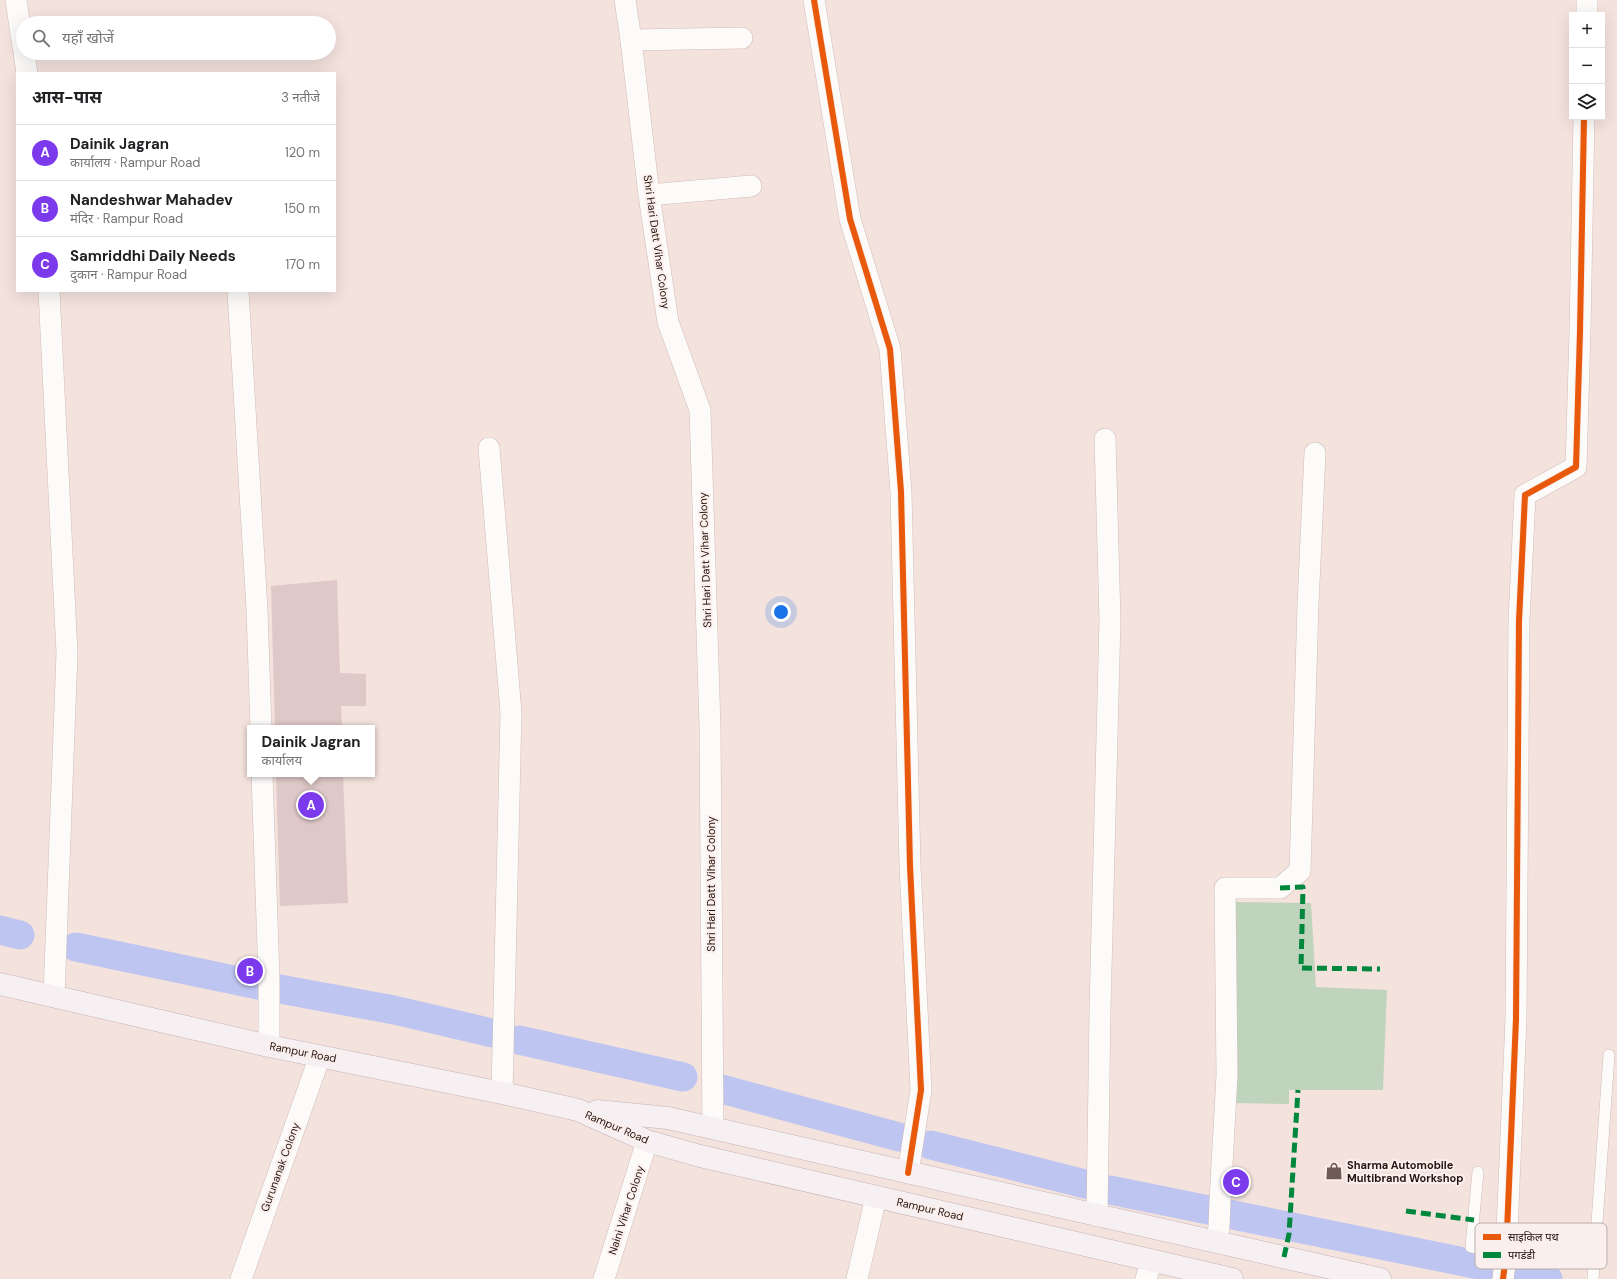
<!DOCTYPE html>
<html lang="hi">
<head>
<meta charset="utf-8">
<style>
	body { margin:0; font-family:"DM Sans","Noto Sans Devanagari",sans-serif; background:#f6f6f6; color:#202124 }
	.controls { position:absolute; right:12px; top:12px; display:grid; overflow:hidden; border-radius:0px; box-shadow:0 4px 16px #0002 }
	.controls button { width:36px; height:36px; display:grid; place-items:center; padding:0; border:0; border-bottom:1px solid #e0e0e0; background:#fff; color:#202124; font:20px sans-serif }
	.you { position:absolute; left:781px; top:612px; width:14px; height:14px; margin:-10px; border:3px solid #fff; border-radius:50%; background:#1a73e8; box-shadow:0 0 0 6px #1a73e833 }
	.badge { display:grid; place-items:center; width:26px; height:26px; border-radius:50%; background:#7c3aed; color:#fff; font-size:13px; font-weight:700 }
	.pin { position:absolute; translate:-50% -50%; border:2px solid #fff; box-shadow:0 1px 4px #0006 }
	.popup { position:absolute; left:247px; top:725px; width:128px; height:52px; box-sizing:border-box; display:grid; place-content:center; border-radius:0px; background:#fff; filter:drop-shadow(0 1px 3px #0005); font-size:13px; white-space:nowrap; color:#757577 }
	.popup b { font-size:15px; color:#202124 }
	.popup::after { content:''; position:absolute; left:50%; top:100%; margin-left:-8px; border:8px solid transparent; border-top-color:#fff }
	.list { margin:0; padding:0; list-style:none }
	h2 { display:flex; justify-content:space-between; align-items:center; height:52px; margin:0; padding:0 16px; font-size:17px }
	h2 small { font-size:13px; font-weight:400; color:#757577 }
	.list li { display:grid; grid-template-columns:26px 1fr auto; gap:12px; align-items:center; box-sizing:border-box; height:56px; padding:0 16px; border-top:1px solid #e0e0e0 }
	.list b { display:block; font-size:15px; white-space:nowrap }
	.list p { margin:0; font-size:13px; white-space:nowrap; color:#757577 }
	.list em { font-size:13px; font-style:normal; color:#757577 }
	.icon { flex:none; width:22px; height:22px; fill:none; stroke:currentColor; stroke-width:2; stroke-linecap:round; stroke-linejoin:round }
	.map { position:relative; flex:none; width:1617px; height:1279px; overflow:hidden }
	.search { position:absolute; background:#fff; box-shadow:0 4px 16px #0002; left:16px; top:16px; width:320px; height:44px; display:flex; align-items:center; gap:10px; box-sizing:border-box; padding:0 14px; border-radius:22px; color:#757577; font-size:15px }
	.panel { position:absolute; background:#fff; box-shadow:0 4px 16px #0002; left:16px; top:72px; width:320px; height:220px; border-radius:0px }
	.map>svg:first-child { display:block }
	.green { fill:#c0d3bd }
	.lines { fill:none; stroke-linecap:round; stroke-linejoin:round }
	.canal { stroke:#bec5f1; stroke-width:29 }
	.building { fill:#dfc8c8 }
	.service-casing { stroke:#d0bdb9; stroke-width:12 }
	.minor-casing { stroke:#d0bdb9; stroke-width:22 }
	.primary-casing { stroke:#c4b2b6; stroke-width:23 }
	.service { stroke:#fdfbfa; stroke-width:11 }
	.minor { stroke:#fdfbfa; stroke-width:21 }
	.primary { stroke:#f7f0f2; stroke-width:22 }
	.quiet { stroke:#00873e; stroke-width:5; stroke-dasharray:10 5; stroke-linecap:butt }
	.cycleway-casing { stroke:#faefec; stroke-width:8 }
	.cycleway { stroke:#e8590c; stroke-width:6 }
	.labels { text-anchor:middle; stroke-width:4; stroke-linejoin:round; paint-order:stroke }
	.street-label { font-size:11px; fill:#26130f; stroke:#faefec }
	.poi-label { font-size:11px; font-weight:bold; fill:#26130f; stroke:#faefec; text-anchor:start }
	.key { fill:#faefec; stroke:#baadaa; stroke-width:1 }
	.key-label { font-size:11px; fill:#26130f }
</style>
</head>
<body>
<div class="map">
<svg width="1617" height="1279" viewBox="0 0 1617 1279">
	<rect width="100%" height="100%" fill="#f4e2dd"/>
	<polygon class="green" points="1232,902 1311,903 1316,987 1387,990 1383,1090 1289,1090 1289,1104 1234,1103"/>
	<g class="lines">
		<g class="canal">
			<polyline points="0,930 20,935"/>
			<polyline points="76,947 258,985 394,1010 492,1033"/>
			<polyline points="519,1040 683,1077"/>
			<polyline points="718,1088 899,1137"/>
			<polyline points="931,1145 1089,1185"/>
			<polyline points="1110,1190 1548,1279"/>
		</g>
	</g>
	<g class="building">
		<polygon points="337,580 340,673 366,674 366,706 341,706 342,728 275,728 271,586"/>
		<polygon points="276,774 343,774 348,903 280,906"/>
	</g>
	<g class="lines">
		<g class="service-casing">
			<g id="service">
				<polyline points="1478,1172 1471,1247 1506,1255"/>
				<polyline points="1593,1279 1609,1055"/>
			</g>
		</g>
		<g class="minor-casing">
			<g id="minor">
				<polyline points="16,0 23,47"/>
				<polyline points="625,0 631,40 649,195 668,322 700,410 710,727 713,1128"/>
				<polyline points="814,0 850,219 890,349 901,492 910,866 921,1090 908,1173"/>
				<polyline points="1587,15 1587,0"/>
				<polyline points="631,40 742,38"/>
				<polyline points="24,53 27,73"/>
				<polyline points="649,195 751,186"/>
				<polyline points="49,291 67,653 54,996"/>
				<polyline points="238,291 257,610 261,728"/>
				<polyline points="489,448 511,713 502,1093"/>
				<polyline points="262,774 269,978 269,1046"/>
				<polyline points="1097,1216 1100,1010 1110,620 1105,439"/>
				<polyline points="1216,1242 1219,1227 1220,1201 1227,1075 1225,888 1280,888 1300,871 1308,604 1315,453"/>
				<polyline points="241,1279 320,1056"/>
				<polyline points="604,1279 647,1141"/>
				<polyline points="857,1279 876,1197"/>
				<polyline points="1146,1279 1152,1260"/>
				<polyline points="1503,1279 1506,1255 1516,1019 1519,621 1525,495 1576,467 1580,331 1584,117"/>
			</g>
		</g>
		<g class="primary-casing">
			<g id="primary">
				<polyline points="0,984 269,1046 502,1093 578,1110 647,1141 700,1156 1232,1279"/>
				<polyline points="597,1111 668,1118 1380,1279"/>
			</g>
		</g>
		<use href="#service" class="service"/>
		<use href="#minor" class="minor"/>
		<use href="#primary" class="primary"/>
		<g class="quiet">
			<polyline points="1280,888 1303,887 1301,968 1380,969"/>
			<polyline points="1406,1211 1474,1220"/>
			<polyline points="1284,1257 1289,1234 1298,1090"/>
		</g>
		<g class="cycleway-casing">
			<g id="cycleway">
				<polyline points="814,0 850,219 890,349 901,492 910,866 921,1090 908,1173"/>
				<polyline points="1503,1279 1506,1255 1516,1019 1519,621 1525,495 1576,467 1580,331 1584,117"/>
			</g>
		</g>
		<use href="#cycleway" class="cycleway"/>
	</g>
	<defs>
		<g id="shop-bare" transform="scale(1.38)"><path d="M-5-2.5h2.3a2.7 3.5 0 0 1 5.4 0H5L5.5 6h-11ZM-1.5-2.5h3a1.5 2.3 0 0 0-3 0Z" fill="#6e5b57" stroke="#faefec" stroke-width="2.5" paint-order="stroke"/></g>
	</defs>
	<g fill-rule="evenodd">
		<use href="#shop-bare" x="1334" y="1171"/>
	</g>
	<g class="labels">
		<g class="street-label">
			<text transform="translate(657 242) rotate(82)" y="4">Shri Hari Datt Vihar Colony</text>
			<text transform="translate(705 560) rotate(-92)" y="4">Shri Hari Datt Vihar Colony</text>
			<text transform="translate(711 884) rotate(-90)" y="4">Shri Hari Datt Vihar Colony</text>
			<text transform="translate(303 1052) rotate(11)" y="4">Rampur Road</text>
			<text transform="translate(617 1127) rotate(23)" y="4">Rampur Road</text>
			<text transform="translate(280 1167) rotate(-70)" y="4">Gurunanak Colony</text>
			<text transform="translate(930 1209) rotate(13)" y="4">Rampur Road</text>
			<text transform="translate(626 1210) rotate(-72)" y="4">Naini Vihar Colony</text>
		</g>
		<g class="poi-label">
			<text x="1347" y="1169">Sharma Automobile<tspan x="1347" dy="13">Multibrand Workshop</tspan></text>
		</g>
	</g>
	<rect x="1475" y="1223" width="132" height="46" rx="6" class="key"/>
	<rect x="1483" y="1234" width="18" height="6" fill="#e8590c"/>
	<rect x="1483" y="1252" width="18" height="6" fill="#00873e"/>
	<g class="key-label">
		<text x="1508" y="1241">साइकिल पथ</text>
		<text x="1508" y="1259">पगडंडी</text>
	</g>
</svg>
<div class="controls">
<button>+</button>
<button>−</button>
<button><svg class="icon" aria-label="layers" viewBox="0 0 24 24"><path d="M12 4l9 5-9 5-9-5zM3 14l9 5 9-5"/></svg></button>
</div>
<div class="you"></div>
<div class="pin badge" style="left:311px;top:805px">A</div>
<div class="popup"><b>Dainik Jagran</b>कार्यालय</div>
<div class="pin badge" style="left:250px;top:971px">B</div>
<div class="pin badge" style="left:1236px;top:1182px">C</div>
<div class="search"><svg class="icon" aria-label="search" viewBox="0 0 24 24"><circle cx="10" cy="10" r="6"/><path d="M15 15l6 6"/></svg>यहाँ खोजें</div>
<section class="panel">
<h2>आस-पास<small>3 नतीजे</small></h2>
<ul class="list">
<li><span class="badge">A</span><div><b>Dainik Jagran</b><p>कार्यालय · Rampur Road</p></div><em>120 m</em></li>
<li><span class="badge">B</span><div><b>Nandeshwar Mahadev</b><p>मंदिर · Rampur Road</p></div><em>150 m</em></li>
<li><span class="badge">C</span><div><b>Samriddhi Daily Needs</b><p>दुकान · Rampur Road</p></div><em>170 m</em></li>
</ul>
</section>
</div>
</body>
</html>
